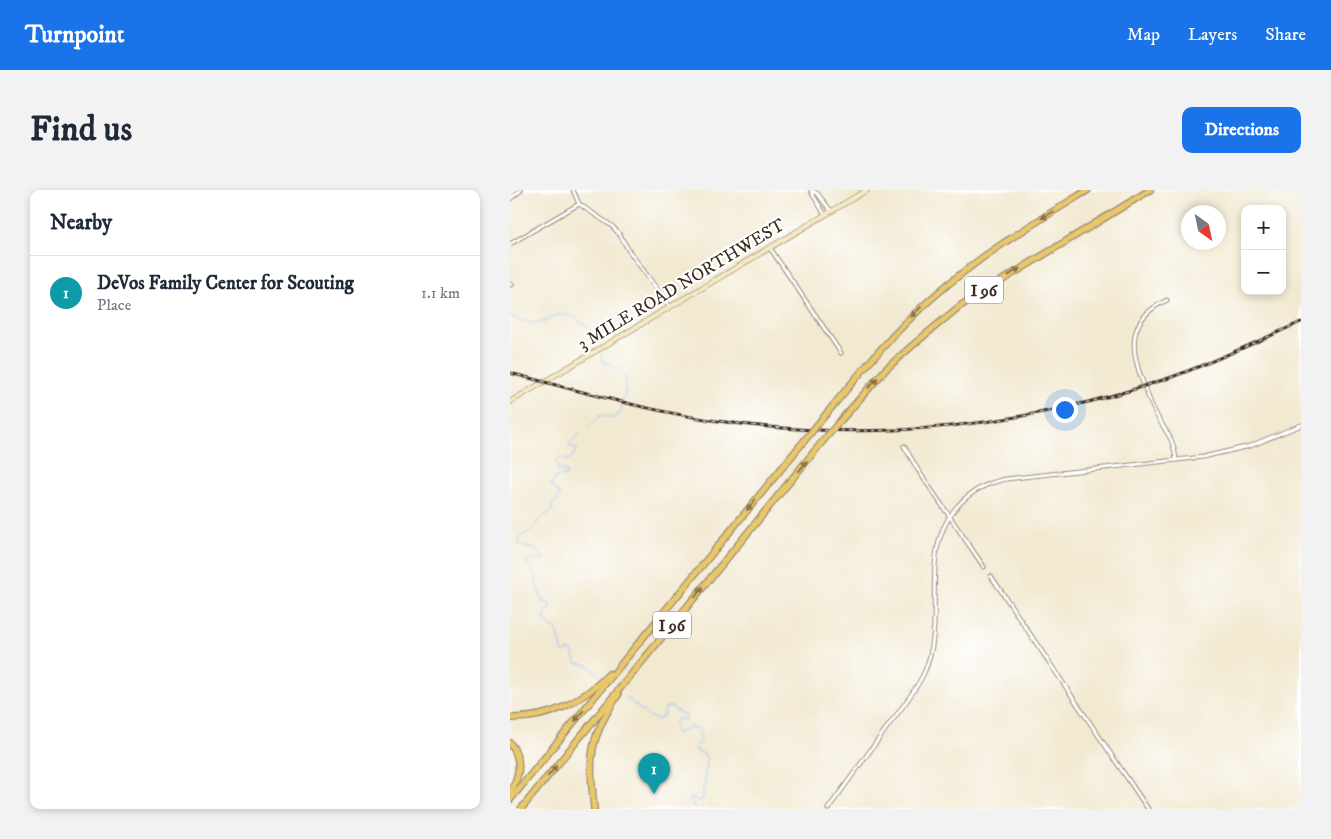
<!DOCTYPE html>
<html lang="en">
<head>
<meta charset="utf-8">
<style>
	body { margin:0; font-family:"IM FELL DW Pica",serif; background:#f2f2f3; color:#1f2937 }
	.controls { position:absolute; right:15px; top:15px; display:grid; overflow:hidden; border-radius:10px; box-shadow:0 2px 8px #0003 }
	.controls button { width:45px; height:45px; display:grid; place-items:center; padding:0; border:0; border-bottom:1px solid #e0e1e3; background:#fff; color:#1f2937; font:25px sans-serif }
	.compass { position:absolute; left:671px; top:15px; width:45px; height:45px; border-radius:50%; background:#fff; box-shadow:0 2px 8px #0003; rotate:147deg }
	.you { position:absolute; left:554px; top:219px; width:18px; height:18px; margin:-12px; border:4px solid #fff; border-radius:50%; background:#1a73e8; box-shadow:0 0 0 8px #1a73e833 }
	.badge { display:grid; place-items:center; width:32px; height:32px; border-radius:50%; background:#1a73e8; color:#fff; font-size:16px; font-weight:700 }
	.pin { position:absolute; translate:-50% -41px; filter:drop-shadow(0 1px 2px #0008) }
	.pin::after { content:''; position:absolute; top:26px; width:18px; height:15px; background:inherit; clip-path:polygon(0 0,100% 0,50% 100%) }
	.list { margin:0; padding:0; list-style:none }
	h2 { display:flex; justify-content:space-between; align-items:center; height:65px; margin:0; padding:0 20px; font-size:21px }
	h2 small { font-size:16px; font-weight:400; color:#747a83 }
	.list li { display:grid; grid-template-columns:32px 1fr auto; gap:15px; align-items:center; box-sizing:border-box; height:75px; padding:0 20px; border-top:1px solid #e0e1e3 }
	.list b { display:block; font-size:19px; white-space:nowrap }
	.list p { margin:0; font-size:16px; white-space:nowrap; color:#747a83 }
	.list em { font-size:16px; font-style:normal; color:#747a83 }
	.map { position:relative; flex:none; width:791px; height:619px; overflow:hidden; border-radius:10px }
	header { display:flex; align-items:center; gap:30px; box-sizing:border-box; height:70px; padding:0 25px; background:#1a73e8; color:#fff }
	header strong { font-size:24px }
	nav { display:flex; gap:28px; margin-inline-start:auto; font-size:18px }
	.intro { display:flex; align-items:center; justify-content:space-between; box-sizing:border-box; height:120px; padding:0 30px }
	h1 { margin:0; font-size:35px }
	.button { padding:12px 22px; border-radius:10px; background:#1a73e8; color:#fff; font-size:18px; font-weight:700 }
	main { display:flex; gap:30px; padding:0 30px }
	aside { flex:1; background:#fff; border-radius:10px; box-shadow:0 2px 8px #0003 }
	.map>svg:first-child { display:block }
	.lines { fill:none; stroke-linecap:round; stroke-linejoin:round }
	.stream { stroke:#89bbf6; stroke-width:1 }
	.minor-casing { stroke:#968a78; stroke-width:5 }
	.secondary-casing { stroke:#968a78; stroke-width:6 }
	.motorway-casing { stroke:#968a78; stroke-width:8 }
	.minor { stroke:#fff; stroke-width:3 }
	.secondary { stroke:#f7e9c3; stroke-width:4.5 }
	.motorway { stroke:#eac769; stroke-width:5.5 }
	.rail-casing { stroke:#3b2a1e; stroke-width:3 }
	.rail { stroke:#fff; stroke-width:1; stroke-dasharray:4; stroke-linecap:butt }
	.motorway-bridge-casing { stroke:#968a78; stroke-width:8; stroke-linecap:butt }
	.motorway-bridge { stroke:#eac769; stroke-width:5.5 }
	.oneway { fill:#8a7140 }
	.labels { text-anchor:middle; stroke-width:4.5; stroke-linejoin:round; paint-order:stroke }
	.shield { fill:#fff; stroke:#766a62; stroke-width:1 }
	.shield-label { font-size:16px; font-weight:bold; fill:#3b2a1e }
	.street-label { font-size:18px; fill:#3b2a1e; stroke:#fff }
</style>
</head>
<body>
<header>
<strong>Turnpoint</strong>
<nav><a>Map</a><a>Layers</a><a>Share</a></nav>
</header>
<div class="intro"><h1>Find us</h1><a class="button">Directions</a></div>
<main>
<aside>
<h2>Nearby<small></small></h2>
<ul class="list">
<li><span class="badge" style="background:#0f9aa8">1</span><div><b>DeVos Family Center for Scouting</b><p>Place</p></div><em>1.1 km</em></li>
</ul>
</aside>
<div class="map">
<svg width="791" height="619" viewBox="0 0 791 619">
	<rect width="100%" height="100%" fill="#fff"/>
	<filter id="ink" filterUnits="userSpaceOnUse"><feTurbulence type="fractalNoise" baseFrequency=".02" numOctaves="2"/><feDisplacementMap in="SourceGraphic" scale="10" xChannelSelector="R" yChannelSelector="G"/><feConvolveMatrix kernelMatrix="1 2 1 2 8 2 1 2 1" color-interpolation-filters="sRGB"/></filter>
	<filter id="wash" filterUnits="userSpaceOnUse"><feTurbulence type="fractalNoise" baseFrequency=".0096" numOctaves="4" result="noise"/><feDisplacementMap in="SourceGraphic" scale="20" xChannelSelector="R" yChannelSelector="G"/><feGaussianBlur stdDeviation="1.12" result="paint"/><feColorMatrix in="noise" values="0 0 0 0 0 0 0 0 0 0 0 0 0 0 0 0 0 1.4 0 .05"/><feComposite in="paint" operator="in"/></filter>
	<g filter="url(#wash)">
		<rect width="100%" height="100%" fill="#f2e9d1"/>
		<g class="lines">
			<g class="stream">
				<path d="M0,123L1,126C8,131 23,134 32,132C38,131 43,125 50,125C55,124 61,126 66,127C71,134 76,135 82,140C92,146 91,161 92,171C98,174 105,176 111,180C121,186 113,212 111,223L102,228L91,225L78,238"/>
				<path d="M26,335C30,327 37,326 42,320L41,316L50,306C48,301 44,299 41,295L46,287L56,286V282L49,280L46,271L52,268L55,271C62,268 64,265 67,259L65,257H59L60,253L70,244"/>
				<path d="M24,339C18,344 8,344 9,354L18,358L23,357L34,367L33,370L18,369L16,373L22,379L26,387V393L33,411L40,414L41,418L35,425V430L42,438H46L53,462L55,463L58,460L62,461L67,473L78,475L89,485"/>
				<path d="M116,507L138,526L148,530L153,526L155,518L161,517L175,526L174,530L167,529L164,533L166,544L179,537L190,539L191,542L189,544L191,551L185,558L187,561L195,565C200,576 192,583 196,595L193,598V609L189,611L183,608L179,609L185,619"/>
			</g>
		</g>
	</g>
	<g filter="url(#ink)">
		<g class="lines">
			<g class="minor-casing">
				<g id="minor">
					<polyline points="63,0 69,14 102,36 110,45 119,61 160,117"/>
					<polyline points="301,0 303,5 315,25"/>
					<polyline points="302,1 307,3 321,21"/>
					<polyline points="0,9 11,0"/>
					<polyline points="0,54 69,14"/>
					<polyline points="260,58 331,163"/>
					<polyline points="0,94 2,95"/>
					<path d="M657,110C619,128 619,155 632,190C636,201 640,212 645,222C655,243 663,244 666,270"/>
					<polyline points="394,256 408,280 474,377"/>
					<polyline points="481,386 638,619"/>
					<path d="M318,619C338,591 358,564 378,536C391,519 405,502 414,483C438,430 407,366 445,319C458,303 476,293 496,289L693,267L740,256L791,235"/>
				</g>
			</g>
			<g class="secondary-casing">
				<polyline id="secondary" points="0,212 357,0"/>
			</g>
			<g class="motorway-casing">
				<g id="motorway">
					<path d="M312,229C347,187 381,144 422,108C470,65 524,33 578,0"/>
					<polyline points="331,230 376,179 403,155 450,116 640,0"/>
					<path d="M0,528C40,529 71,512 99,484"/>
					<path d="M0,553C12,569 11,585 0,602"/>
					<polyline points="0,610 294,251"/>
					<polyline points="11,619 313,251"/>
					<path d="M84,619C79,567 78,550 108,505"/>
				</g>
			</g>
			<use href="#minor" class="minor"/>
			<use href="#secondary" class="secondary"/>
			<use href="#motorway" class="motorway"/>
			<g class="rail-casing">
				<path id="rail" d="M0,183C74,202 148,224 223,233C370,252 520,236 659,188C704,172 748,151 791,132"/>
			</g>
			<use href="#rail" class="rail"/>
			<g class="motorway-bridge-casing">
				<g id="motorway-bridge">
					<polyline points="294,251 312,229"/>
					<polyline points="313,251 331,230"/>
				</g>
			</g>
			<use href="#motorway-bridge" class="motorway-bridge"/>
		</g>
		<defs><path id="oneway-solid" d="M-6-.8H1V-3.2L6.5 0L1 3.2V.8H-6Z" transform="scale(1.25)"/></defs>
		<g class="oneway">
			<use href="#oneway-solid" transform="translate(537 25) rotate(149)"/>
			<use href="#oneway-solid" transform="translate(504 82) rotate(-31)"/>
			<use href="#oneway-solid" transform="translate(406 122) rotate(136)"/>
			<use href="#oneway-solid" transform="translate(363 193) rotate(-47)"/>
			<use href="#oneway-solid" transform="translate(293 276) rotate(-50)"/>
			<use href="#oneway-solid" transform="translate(241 315) rotate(129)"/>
			<use href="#oneway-solid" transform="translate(189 402) rotate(-51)"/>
			<use href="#oneway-solid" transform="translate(69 526) rotate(129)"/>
			<use href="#oneway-solid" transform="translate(42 581) rotate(-51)"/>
		</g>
	</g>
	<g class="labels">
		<g class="shield">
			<rect x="455" y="86.5" width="38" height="27" rx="4"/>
			<rect x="143" y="421.5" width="38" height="27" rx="4"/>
		</g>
		<g class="shield-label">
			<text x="474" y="106">I 96</text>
			<text x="162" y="441">I 96</text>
		</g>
		<g class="street-label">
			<text transform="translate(171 94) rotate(-31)" y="6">3 MILE ROAD NORTHWEST</text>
		</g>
	</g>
</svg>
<div class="controls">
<button>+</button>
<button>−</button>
</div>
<svg class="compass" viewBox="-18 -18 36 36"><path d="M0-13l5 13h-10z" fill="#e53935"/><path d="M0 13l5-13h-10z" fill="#747a83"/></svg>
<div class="you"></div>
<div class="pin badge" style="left:144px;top:604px;background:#0f9aa8">1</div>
</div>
</main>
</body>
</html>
